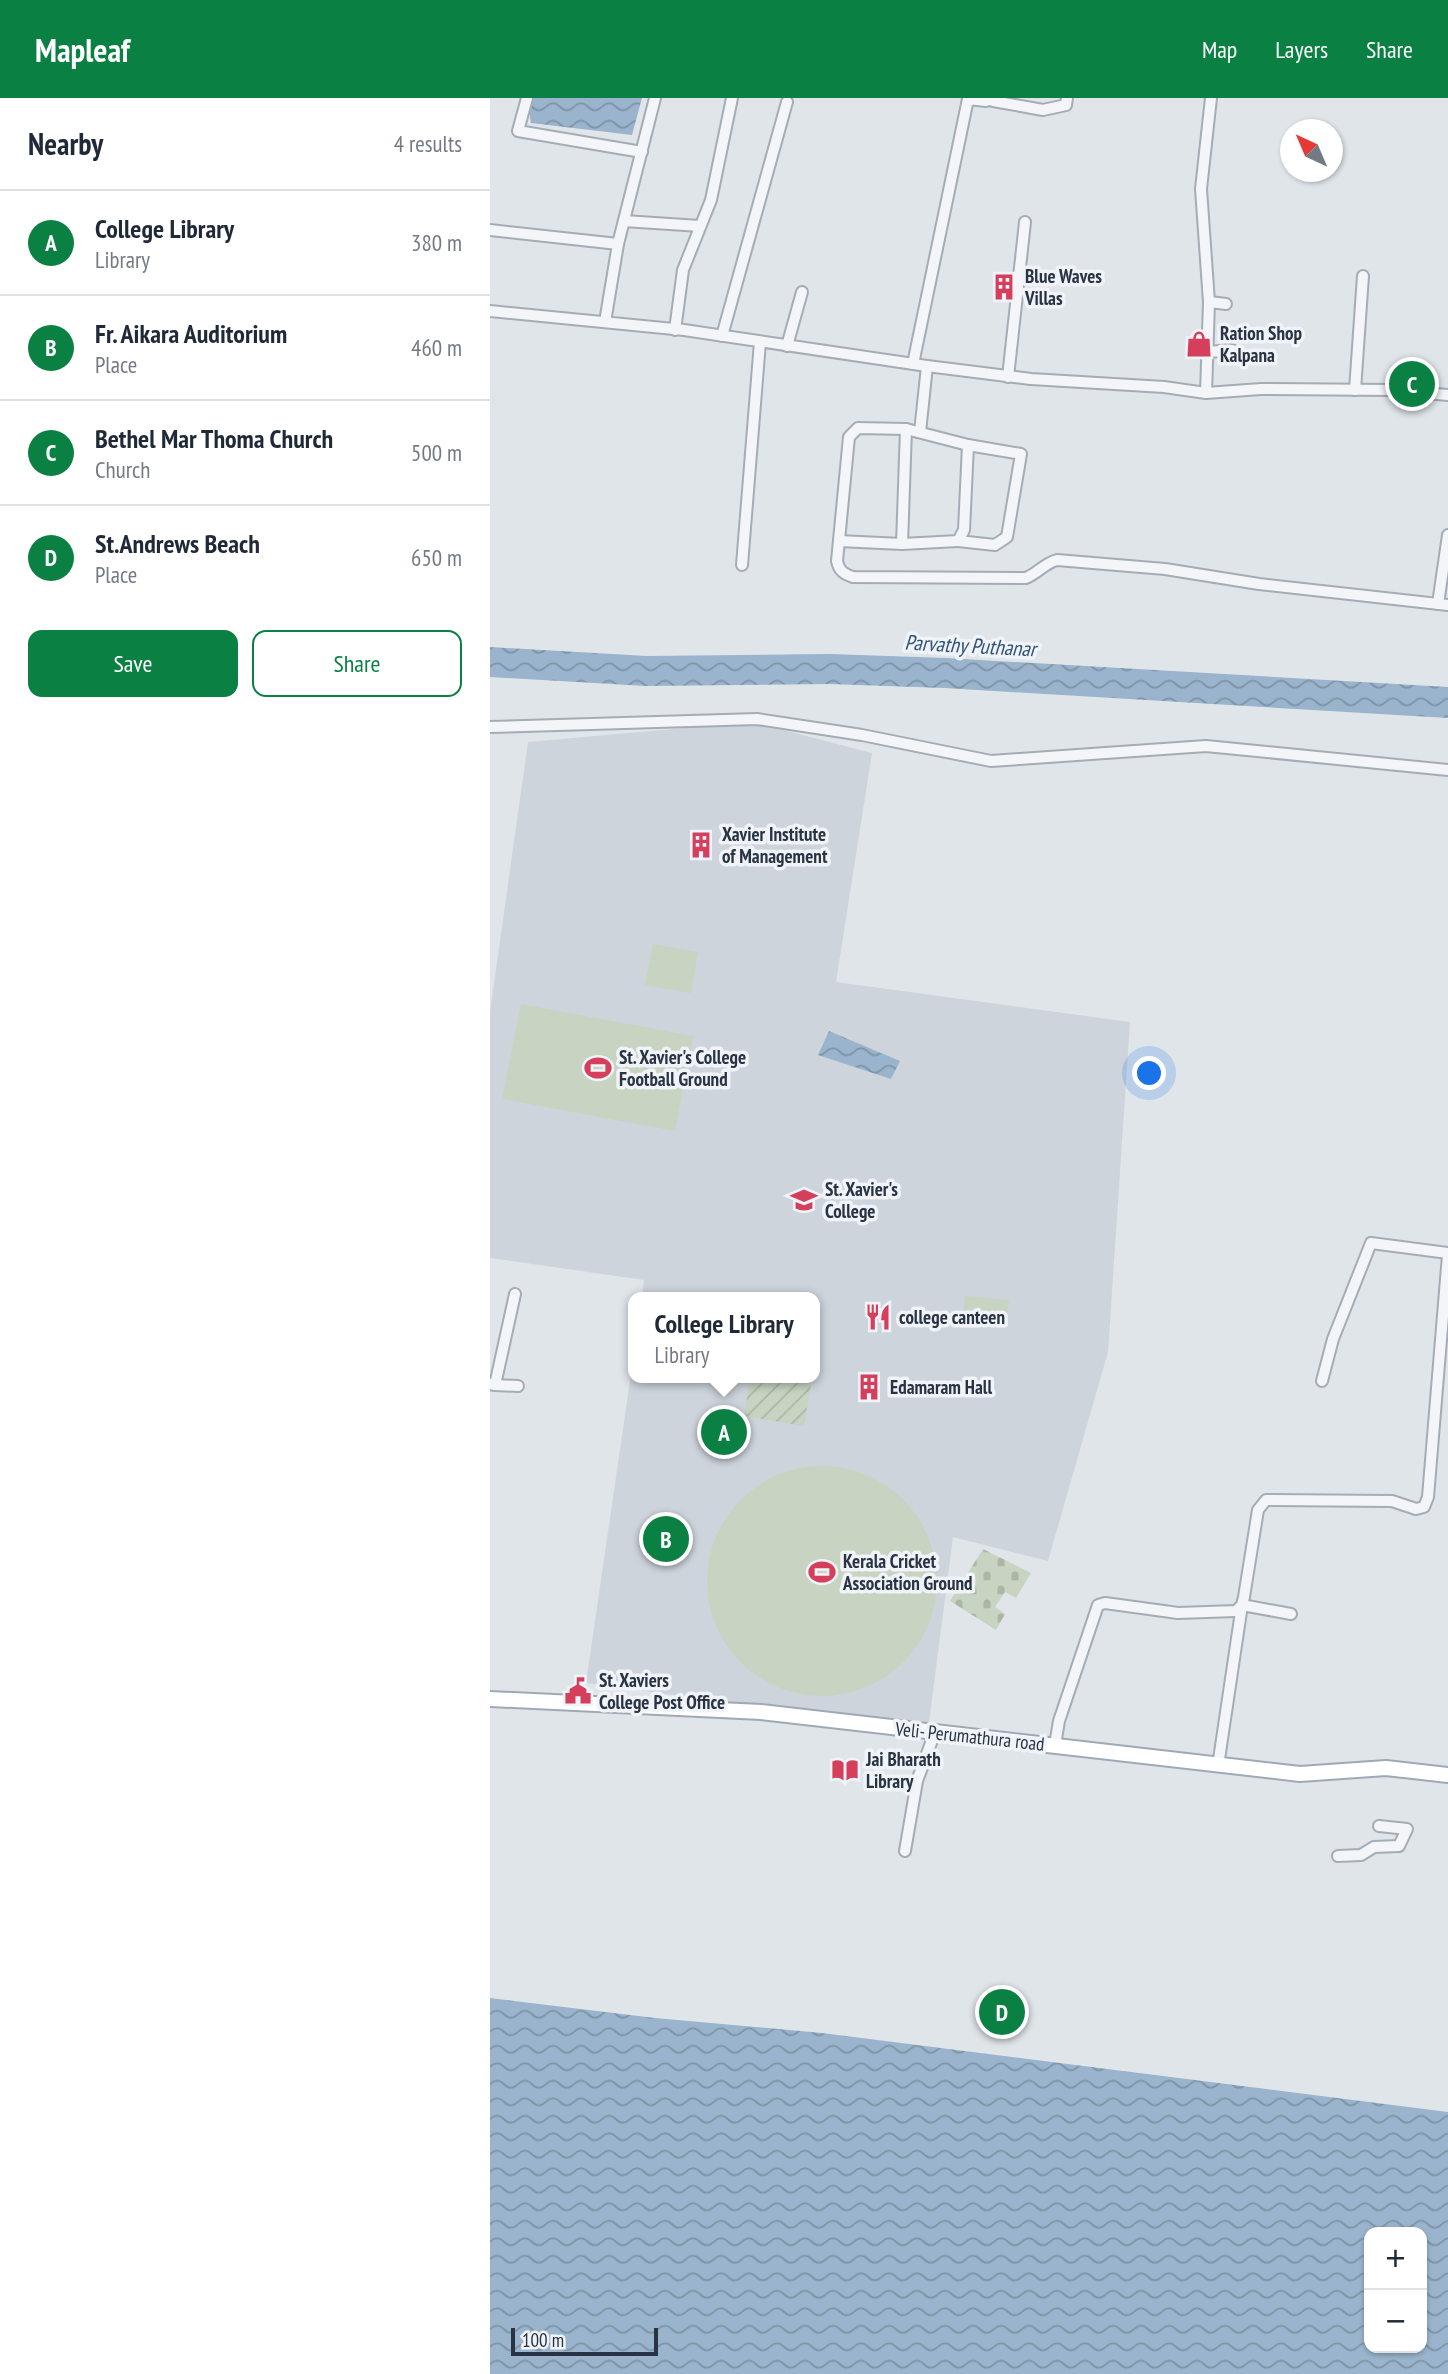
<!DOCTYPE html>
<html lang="en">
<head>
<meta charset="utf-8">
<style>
	body { margin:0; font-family:"PT Sans Narrow",sans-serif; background:#f2f2f3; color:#1f2937 }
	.controls { position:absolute; right:21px; bottom:21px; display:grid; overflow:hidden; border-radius:14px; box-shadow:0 2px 5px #0004 }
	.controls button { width:63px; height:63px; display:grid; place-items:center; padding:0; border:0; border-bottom:2px solid #e0e1e3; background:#fff; color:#1f2937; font:35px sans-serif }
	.compass { position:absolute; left:790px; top:21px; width:63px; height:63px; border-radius:50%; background:#fff; box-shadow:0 2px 5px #0004; rotate:316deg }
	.scale { position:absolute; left:21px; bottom:18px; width:147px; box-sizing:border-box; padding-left:7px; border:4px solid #283343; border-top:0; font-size:19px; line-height:24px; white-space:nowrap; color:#283343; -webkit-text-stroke:5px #f0f3f7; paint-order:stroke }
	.you { position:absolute; left:660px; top:976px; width:24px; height:24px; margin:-18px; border:5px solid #fff; border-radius:50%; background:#1a73e8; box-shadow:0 0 0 10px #1a73e833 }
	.badge { display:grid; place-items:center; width:46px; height:46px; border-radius:50%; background:#0b8043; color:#fff; font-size:23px; font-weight:700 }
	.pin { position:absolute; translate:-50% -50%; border:4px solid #fff; box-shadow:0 2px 7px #0006 }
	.popup { position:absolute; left:138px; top:1194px; width:192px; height:91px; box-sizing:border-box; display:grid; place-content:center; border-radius:14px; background:#fff; filter:drop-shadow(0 2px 5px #0005); font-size:23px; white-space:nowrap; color:#747a83 }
	.popup b { font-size:26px; color:#1f2937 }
	.popup::after { content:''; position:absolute; left:50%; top:100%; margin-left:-14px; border:14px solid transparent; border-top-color:#fff }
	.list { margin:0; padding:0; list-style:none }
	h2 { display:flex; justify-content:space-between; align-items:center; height:91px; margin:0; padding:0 28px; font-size:30px }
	h2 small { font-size:23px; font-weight:400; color:#747a83 }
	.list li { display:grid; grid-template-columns:46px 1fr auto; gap:21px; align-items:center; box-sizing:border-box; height:105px; padding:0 28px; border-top:2px solid #e0e1e3 }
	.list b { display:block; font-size:26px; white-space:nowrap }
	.list p { margin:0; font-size:23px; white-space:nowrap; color:#747a83 }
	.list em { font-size:23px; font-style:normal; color:#747a83 }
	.actions { display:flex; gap:14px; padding:21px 28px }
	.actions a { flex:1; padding:16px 0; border:2px solid #0b8043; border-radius:14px; text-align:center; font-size:24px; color:#0b8043 }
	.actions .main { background:#0b8043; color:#fff }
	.map { position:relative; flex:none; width:958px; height:2276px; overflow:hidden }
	header { display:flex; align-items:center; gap:42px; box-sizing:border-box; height:98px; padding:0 35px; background:#0b8043; color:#fff }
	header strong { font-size:33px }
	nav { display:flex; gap:38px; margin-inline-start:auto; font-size:24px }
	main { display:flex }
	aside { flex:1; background:#fff }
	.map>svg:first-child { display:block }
	.built { fill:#ced4dc }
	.green { fill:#c7d4c1 }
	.cemetery { fill:url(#cemetery-stones) }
	.garden { fill:url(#garden-furrows) }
	.water { fill:url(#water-waves); fill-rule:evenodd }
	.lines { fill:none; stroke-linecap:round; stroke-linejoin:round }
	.minor-casing { stroke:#a5acb5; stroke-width:14 }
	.major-casing { stroke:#9fa9b6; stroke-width:18 }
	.minor { stroke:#f3f5f8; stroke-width:10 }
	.major { stroke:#fff; stroke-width:14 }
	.labels { text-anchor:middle; stroke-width:7; stroke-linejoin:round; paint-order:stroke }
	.poi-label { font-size:19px; font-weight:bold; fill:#283343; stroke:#f0f3f7; text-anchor:start }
	.street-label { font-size:19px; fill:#283343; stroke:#f0f3f7 }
	.water-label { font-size:21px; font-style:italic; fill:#305479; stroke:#f0f3f7 }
</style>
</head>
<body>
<header>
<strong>Mapleaf</strong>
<nav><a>Map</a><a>Layers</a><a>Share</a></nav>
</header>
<main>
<aside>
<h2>Nearby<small>4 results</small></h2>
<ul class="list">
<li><span class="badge">A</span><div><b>College Library</b><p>Library</p></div><em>380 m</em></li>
<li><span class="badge">B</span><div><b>Fr. Aikara Auditorium</b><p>Place</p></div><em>460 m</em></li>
<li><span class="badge">C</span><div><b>Bethel Mar Thoma Church</b><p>Church</p></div><em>500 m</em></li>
<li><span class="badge">D</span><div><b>St.Andrews Beach</b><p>Place</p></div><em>650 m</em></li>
</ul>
<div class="actions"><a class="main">Save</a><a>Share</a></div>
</aside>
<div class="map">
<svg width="958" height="2276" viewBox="0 0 958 2276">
	<defs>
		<pattern id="cemetery-stones" width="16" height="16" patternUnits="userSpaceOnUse" patternTransform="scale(1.75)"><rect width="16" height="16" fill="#c7d4c1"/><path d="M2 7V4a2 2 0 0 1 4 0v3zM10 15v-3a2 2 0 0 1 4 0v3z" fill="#abb6a7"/></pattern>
		<pattern id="garden-furrows" width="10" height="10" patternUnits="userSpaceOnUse" patternTransform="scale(1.75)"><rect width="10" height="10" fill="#c7d4c1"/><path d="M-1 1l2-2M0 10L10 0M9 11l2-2" fill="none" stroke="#abb6a7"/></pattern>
		<pattern id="water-waves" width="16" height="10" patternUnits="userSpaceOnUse" patternTransform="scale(1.75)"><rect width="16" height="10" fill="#99b4cc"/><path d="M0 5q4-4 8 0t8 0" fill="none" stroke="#7d93a7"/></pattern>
	</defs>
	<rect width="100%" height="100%" fill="#e0e5ea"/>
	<polygon class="built" points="262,624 382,655 346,884 640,924 618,1254 558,1463 463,1439 438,1632 96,1585 143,1262 143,1280 325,1280 325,1199 152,1199 154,1182 0,1160 0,914 38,644"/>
	<g class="green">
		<polygon points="163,846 208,854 201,895 155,887"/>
		<polygon points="31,906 203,938 185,1033 12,1001"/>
		<polygon points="475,1198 519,1202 516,1226 472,1222"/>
		<circle cx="332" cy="1483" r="115"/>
	</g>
	<polygon class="cemetery" points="493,1451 541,1475 526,1500 515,1494 505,1509 515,1516 506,1532 460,1503"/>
	<polygon class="garden" points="260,1280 322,1280 314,1328 254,1318"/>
	<g class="water">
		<polygon points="43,0 152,0 142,37 41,25 39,13"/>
		<polygon points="0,549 157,558 340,556 456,560 958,589 958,620 454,590 340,586 156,588 0,579"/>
		<polygon points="339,933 410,963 401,981 328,957"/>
		<path d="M0,1900L165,1920L332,1935L958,2014V2276H0ZM879,2134H932V2250H879Z"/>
	</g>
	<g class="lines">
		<g class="minor-casing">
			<g id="minor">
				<polyline points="37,0 28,33 152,54"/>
				<polyline points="503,3 553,12 576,7 577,0"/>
				<polyline points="134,123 210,128"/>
				<polyline points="0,132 128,146 115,224"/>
				<polyline points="128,146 165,0"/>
				<polyline points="719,204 736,206"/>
				<polyline points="0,213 194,232 437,268 541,281 674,289 716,295 771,291 901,292 958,297"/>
				<polyline points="185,232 193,172 221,102 242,0"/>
				<polyline points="232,238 297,4"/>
				<polyline points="297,248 312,194"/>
				<polyline points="718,254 742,252"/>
				<polyline points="423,266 478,1 496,3 507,0"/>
				<polyline points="518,279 535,124"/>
				<polyline points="865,292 873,178"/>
				<polyline points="716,295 719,204 711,91 721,0"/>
				<polyline points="430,334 437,268"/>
				<polyline points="349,443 412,446 468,443 474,432 478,347"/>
				<path d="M468,443L505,447L517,439L531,356L478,347L416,331L368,330L359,339L347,463C349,473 354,476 363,479L536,480C548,475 555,465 567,462L675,471L769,486L958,507"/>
				<polyline points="412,446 416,331"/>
				<polyline points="252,467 270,244"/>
				<polyline points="948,506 958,437"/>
				<polyline points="0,629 267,621 372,637 501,663 716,648 958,672"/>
				<polyline points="832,1283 843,1241 881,1145 958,1155"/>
				<polyline points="0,1286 5,1287 25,1196"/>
				<polyline points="5,1287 28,1288"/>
				<polyline points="565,1647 569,1623 608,1507 615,1505 688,1515 746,1513 752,1507 754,1499 768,1412 776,1402 902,1403 926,1411 934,1409 938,1399 958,1157"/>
				<polyline points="728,1668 752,1507 801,1516"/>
				<polyline points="415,1753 427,1683 445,1634"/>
				<polyline points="848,1758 871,1757 884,1749 909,1748 917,1731 889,1728"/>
			</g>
		</g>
		<g class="major-casing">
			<polyline id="major" points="0,1601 271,1614 810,1676 896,1670 958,1677"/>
		</g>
		<use href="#minor" class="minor"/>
		<use href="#major" class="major"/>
	</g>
	<defs>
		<g id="building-bare" transform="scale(2.1)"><path d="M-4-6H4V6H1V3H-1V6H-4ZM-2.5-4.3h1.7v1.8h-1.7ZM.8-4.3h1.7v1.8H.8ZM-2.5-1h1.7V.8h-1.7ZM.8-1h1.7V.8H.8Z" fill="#d63f5c" stroke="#f0f3f7" stroke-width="2.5" paint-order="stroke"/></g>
		<g id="shop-bare" transform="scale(2.1)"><path d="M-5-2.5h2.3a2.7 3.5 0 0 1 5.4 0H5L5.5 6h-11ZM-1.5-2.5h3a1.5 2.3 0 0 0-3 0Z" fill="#d63f5c" stroke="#f0f3f7" stroke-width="2.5" paint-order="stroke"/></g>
		<g id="stadium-bare" transform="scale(2.1)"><path d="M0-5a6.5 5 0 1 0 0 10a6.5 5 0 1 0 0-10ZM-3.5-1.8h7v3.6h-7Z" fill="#d63f5c" stroke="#f0f3f7" stroke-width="2.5" paint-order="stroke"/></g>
		<g id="university-bare" transform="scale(2.1)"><path d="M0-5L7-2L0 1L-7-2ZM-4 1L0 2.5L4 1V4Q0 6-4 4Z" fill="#d63f5c" stroke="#f0f3f7" stroke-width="2.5" paint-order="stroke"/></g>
		<g id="restaurant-bare" transform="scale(2.1)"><path d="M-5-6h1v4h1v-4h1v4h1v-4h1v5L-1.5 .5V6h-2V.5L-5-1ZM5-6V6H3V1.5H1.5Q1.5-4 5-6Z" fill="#d63f5c" stroke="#f0f3f7" stroke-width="2.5" paint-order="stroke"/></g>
		<g id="civic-bare" transform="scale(2.1)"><path d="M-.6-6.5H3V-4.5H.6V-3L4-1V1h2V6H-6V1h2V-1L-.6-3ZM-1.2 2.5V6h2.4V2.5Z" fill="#d63f5c" stroke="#f0f3f7" stroke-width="2.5" paint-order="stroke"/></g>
		<g id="library-bare" transform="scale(2.1)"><path d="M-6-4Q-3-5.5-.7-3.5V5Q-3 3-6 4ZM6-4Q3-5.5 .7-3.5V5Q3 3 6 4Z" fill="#d63f5c" stroke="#f0f3f7" stroke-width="2.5" paint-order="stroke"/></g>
	</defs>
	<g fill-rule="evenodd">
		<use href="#building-bare" x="514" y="189"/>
		<use href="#shop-bare" x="709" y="246"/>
		<use href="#building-bare" x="211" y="747"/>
		<use href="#stadium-bare" x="108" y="970"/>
		<use href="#university-bare" x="314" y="1102"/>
		<use href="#restaurant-bare" x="388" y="1219"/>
		<use href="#building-bare" x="379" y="1289"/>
		<use href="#stadium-bare" x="332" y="1474"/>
		<use href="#civic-bare" x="88" y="1593"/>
		<use href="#library-bare" x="355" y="1672"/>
	</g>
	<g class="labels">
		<g class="poi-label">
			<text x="535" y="185">Blue Waves<tspan x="535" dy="22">Villas</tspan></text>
			<text x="730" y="242">Ration Shop<tspan x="730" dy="22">Kalpana</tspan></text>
			<text x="232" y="743">Xavier Institute<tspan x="232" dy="22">of Management</tspan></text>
			<text x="129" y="966">St. Xavier's College<tspan x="129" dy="22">Football Ground</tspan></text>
			<text x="335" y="1098">St. Xavier's<tspan x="335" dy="22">College</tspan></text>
			<text x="409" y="1226">college canteen</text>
			<text x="400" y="1296">Edamaram Hall</text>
			<text x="353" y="1470">Kerala Cricket<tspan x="353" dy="22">Association Ground</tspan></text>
			<text x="109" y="1589">St. Xaviers<tspan x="109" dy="22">College Post Office</tspan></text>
			<text x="376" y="1668">Jai Bharath<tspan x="376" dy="22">Library</tspan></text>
		</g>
		<g class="street-label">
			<text transform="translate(480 1638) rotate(6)" y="7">Veli- Perumathura road</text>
		</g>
		<g class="water-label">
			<text transform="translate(480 548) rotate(3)" y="7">Parvathy Puthanar</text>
		</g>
	</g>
</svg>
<div class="controls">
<button>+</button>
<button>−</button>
</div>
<svg class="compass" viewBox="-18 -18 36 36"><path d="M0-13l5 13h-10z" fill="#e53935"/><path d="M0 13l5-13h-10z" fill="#747a83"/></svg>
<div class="scale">100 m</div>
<div class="you"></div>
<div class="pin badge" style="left:234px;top:1334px">A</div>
<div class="popup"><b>College Library</b>Library</div>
<div class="pin badge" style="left:176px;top:1441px">B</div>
<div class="pin badge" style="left:922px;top:286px">C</div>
<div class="pin badge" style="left:512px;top:1914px">D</div>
</div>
</main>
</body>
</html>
